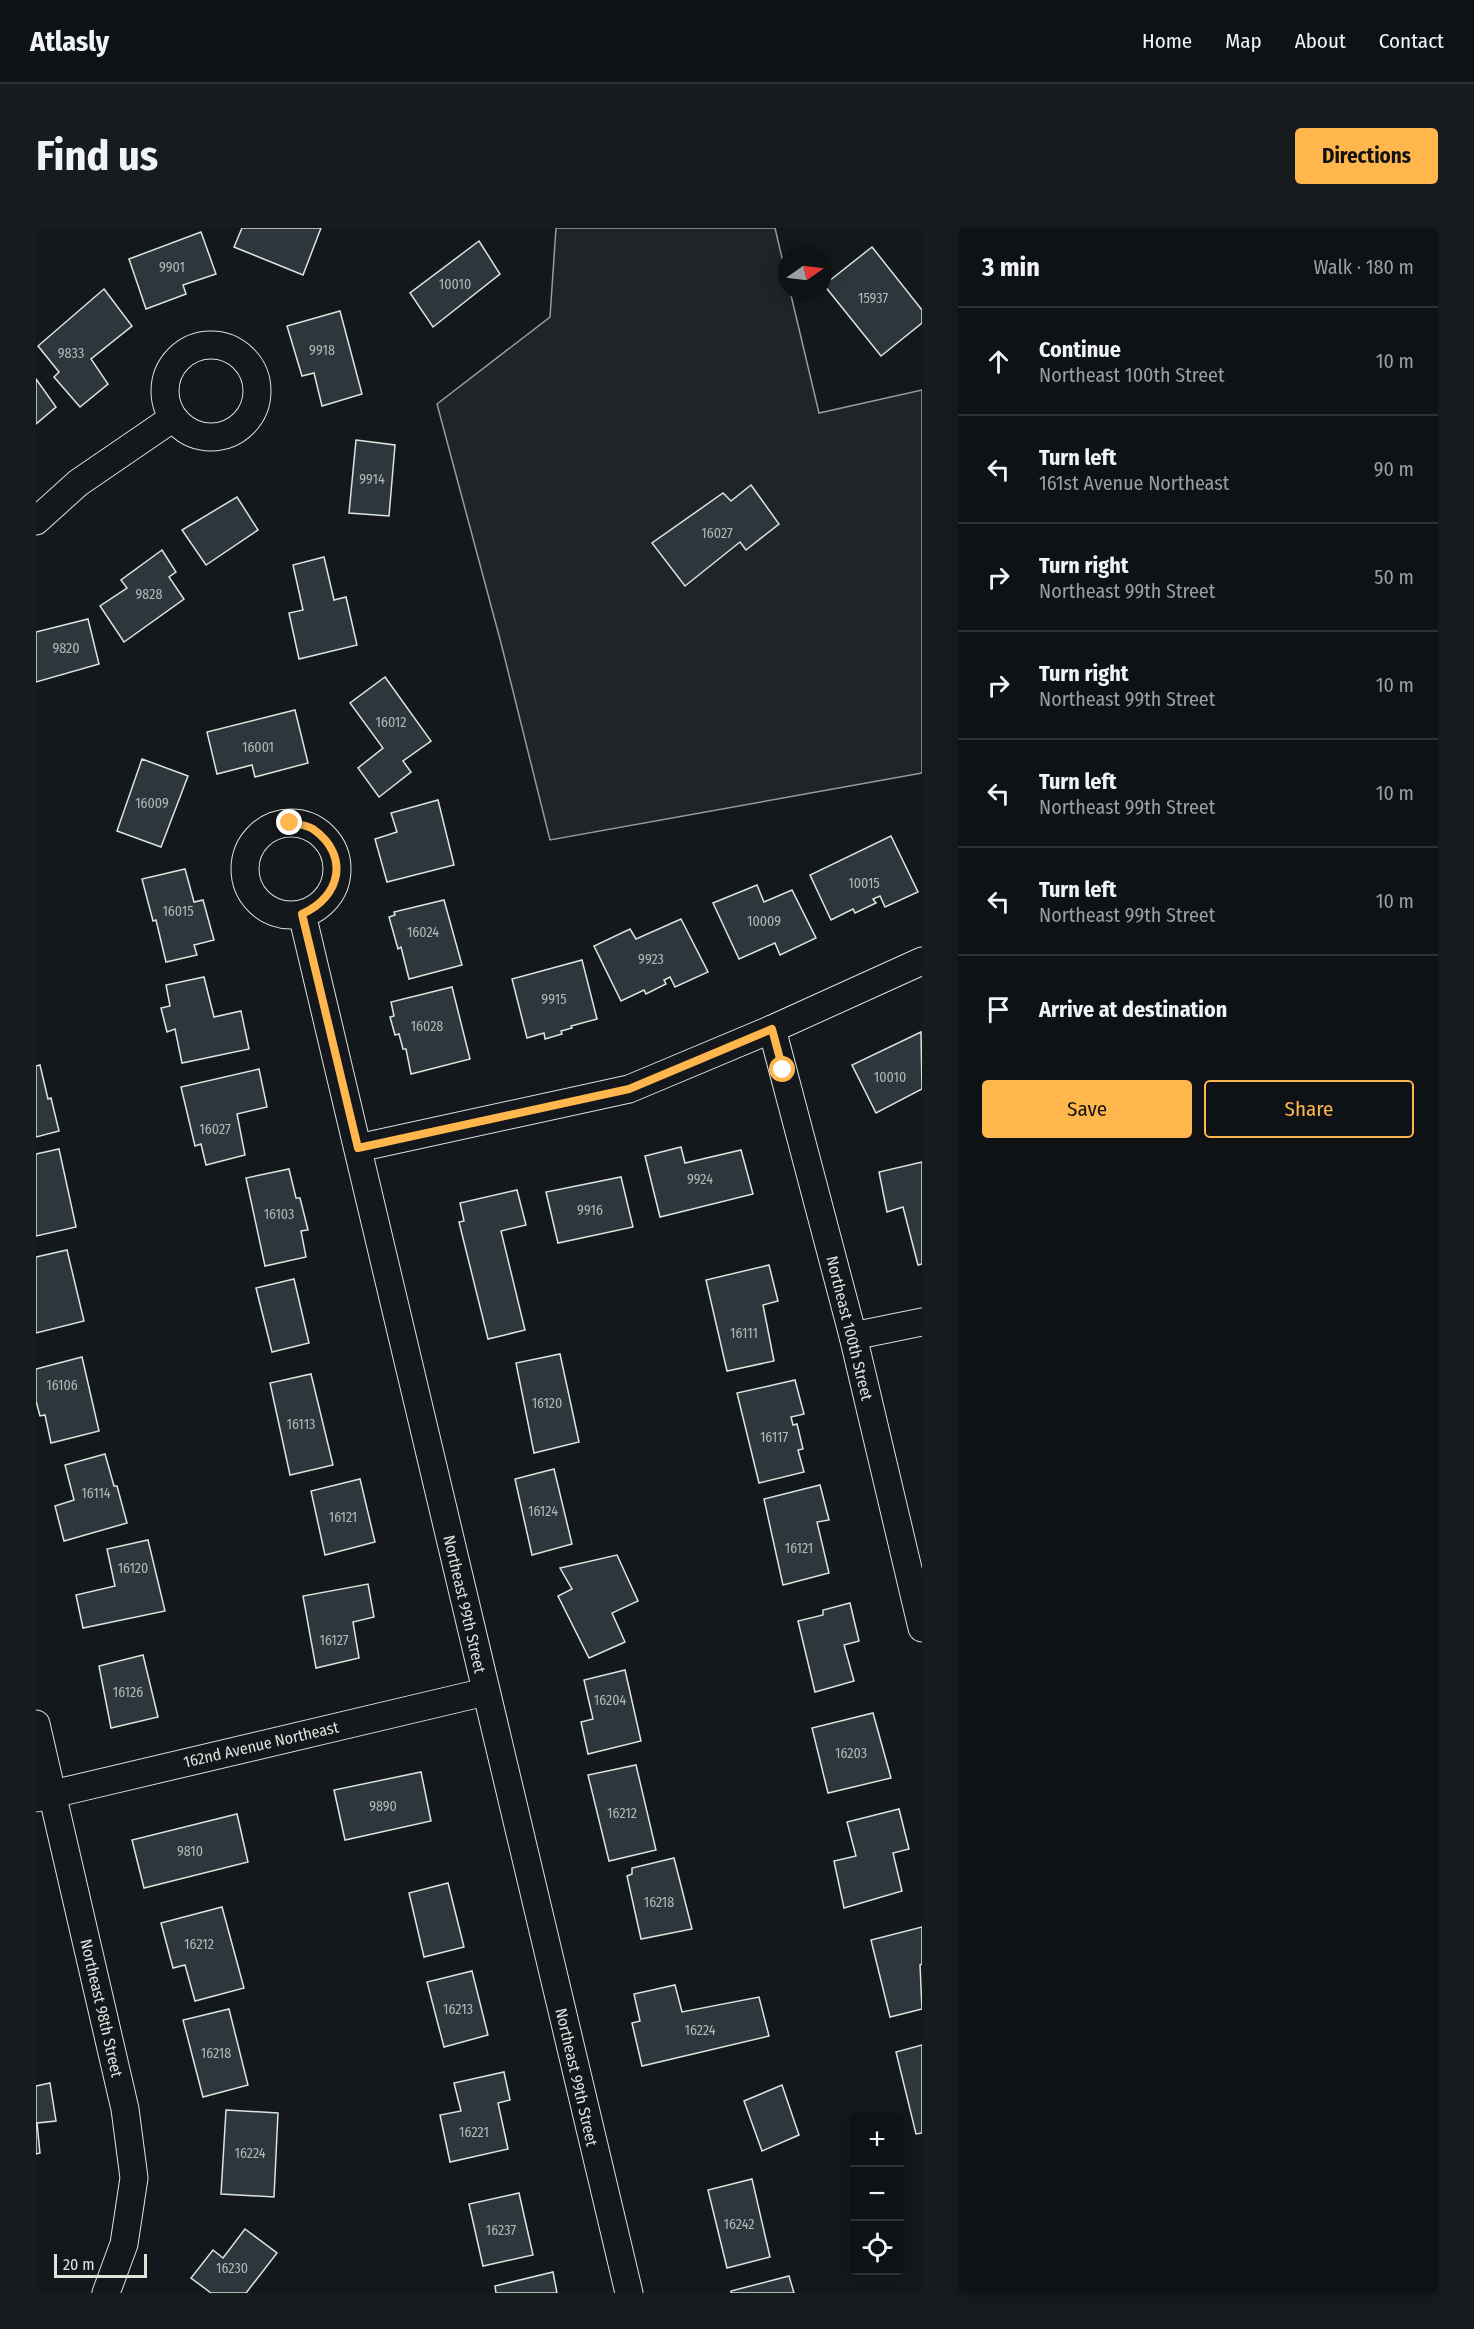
<!DOCTYPE html>
<html lang="en">
<head>
<meta charset="utf-8">
<style>
	body { margin:0; font-family:"Fira Sans Condensed",sans-serif; background:#181b1e; color:#f1f3f6 }
	.controls { position:absolute; right:18px; bottom:18px; display:grid; overflow:hidden; border-radius:6px; box-shadow:0 3px 15px #0003 }
	.controls button { width:54px; height:54px; display:grid; place-items:center; padding:0; border:0; border-bottom:2px solid #2f3234; background:#0f1215; color:#f1f3f6; font:30px sans-serif }
	.compass { position:absolute; left:742px; top:18px; width:54px; height:54px; border-radius:50%; background:#0f1215; box-shadow:0 3px 15px #0003; rotate:76deg }
	.scale { position:absolute; left:18px; bottom:15px; width:93px; box-sizing:border-box; padding-left:6px; border:3px solid #d8e6dc; border-top:0; font-size:16px; line-height:21px; white-space:nowrap; color:#d8e6dc; -webkit-text-stroke:4px #14181c; paint-order:stroke }
	.stop { position:absolute; width:18px; height:18px; margin:-14px; border:4px solid #ffb74d; border-radius:50%; background:#fff }
	.stop.end { background:#ffb74d; border-color:#fff; box-shadow:0 2px 6px #0008 }
	.list { margin:0; padding:0; list-style:none }
	h2 { display:flex; justify-content:space-between; align-items:center; height:78px; margin:0; padding:0 24px; font-size:26px }
	h2 small { font-size:20px; font-weight:400; color:#9b9ea0 }
	.list li { display:grid; grid-template-columns:39px 1fr auto; gap:18px; align-items:center; box-sizing:border-box; height:108px; padding:0 24px; border-top:2px solid #2f3234 }
	.list b { display:block; font-size:22px; white-space:nowrap }
	.list p { margin:0; font-size:20px; white-space:nowrap; color:#9b9ea0 }
	.list em { font-size:20px; font-style:normal; color:#9b9ea0 }
	.actions { display:flex; gap:12px; padding:18px 24px }
	.actions a { flex:1; padding:14px 0; border:2px solid #ffb74d; border-radius:6px; text-align:center; font-size:21px; color:#ffb74d }
	.actions .main { background:#ffb74d; color:#111 }
	.icon { flex:none; width:33px; height:33px; fill:none; stroke:currentColor; stroke-width:2; stroke-linecap:round; stroke-linejoin:round }
	.map { position:relative; flex:none; width:886px; height:2065px; overflow:hidden; border-radius:6px }
	header { display:flex; align-items:center; gap:36px; box-sizing:border-box; height:84px; padding:0 30px; background:#0f1215; border-bottom:2px solid #2f3234 }
	header strong { font-size:28px }
	nav { display:flex; gap:33px; margin-inline-start:auto; font-size:21px }
	.intro { display:flex; align-items:center; justify-content:space-between; box-sizing:border-box; height:144px; padding:0 36px }
	h1 { margin:0; font-size:42px }
	.button { padding:15px 27px; border-radius:6px; background:#ffb74d; color:#111; font-size:21px; font-weight:700 }
	main { display:flex; gap:36px; padding:0 36px }
	aside { flex:1; background:#0f1215; border-radius:6px; box-shadow:0 3px 15px #0003 }
	.map>svg:first-child { display:block }
	.green { fill:#202428; stroke:#939e99; stroke-width:1.5 }
	.building { fill:#2c363c; stroke:#d8e6dc; stroke-width:1.5 }
	.lines { fill:none; stroke-linecap:round; stroke-linejoin:round }
	.street-casing { stroke:#d8e6dc; stroke-width:29 }
	.street { stroke:#14181c; stroke-width:27 }
	.route { stroke:#ffb74d; stroke-width:8 }
	.labels { text-anchor:middle; stroke-width:4.5; stroke-linejoin:round; paint-order:stroke }
	.number-label { font-size:14px; fill:#adbab4 }
	.street-label { font-size:16px; fill:#d8e6dc; stroke:#14181c }
</style>
</head>
<body>
<header>
<strong>Atlasly</strong>
<nav><a>Home</a><a>Map</a><a>About</a><a>Contact</a></nav>
</header>
<div class="intro"><h1>Find us</h1><a class="button">Directions</a></div>
<main>
<div class="map">
<svg width="886" height="2065" viewBox="0 0 886 2065">
	<rect width="100%" height="100%" fill="#14181c"/>
	<polygon class="green" points="520,0 739,0 751,51 751,63 754,63 783,185 886,162 886,545 514,612 465,415 401,176 514,89"/>
	<g class="building">
		<polygon points="206,0 285,0 267,47 198,19"/>
		<polygon points="165,4 180,46 147,57 150,66 110,81 93,31"/>
		<polygon points="443,13 464,46 397,99 374,65"/>
		<polygon points="836,19 886,82 886,95 845,128 788,57"/>
		<polygon points="68,61 96,98 55,131 72,156 44,179 18,149 23,144 2,118"/>
		<polygon points="304,83 326,166 286,178 278,145 266,148 251,98"/>
		<polygon points="0,151 20,179 0,196"/>
		<polygon points="320,212 359,217 353,288 313,285"/>
		<polygon points="715,257 743,296 710,322 704,314 649,358 616,315 687,265 695,273"/>
		<polygon points="201,269 222,302 170,337 146,302"/>
		<polygon points="126,322 140,344 133,349 148,371 88,414 64,378 91,360 85,352"/>
		<polygon points="288,329 298,372 310,369 321,417 263,431 253,385 267,382 257,337"/>
		<polygon points="52,391 63,436 0,454 0,404"/>
		<polygon points="349,449 395,513 367,533 375,544 343,569 322,540 347,520 314,475"/>
		<polygon points="259,482 272,535 219,549 216,537 181,546 171,504"/>
		<polygon points="106,531 152,548 125,619 81,603"/>
		<polygon points="402,572 418,637 351,654 339,611 361,604 355,585"/>
		<polygon points="855,608 882,664 849,679 844,668 837,671 840,675 819,685 817,681 795,692 774,647"/>
		<polygon points="149,641 158,674 167,672 178,712 158,717 161,727 130,734 120,692 117,693 106,651"/>
		<polygon points="721,657 728,674 756,662 780,710 744,727 739,715 703,731 677,675"/>
		<polygon points="408,672 426,737 373,751 365,719 362,721 353,689 359,687 358,684"/>
		<polygon points="645,691 672,744 639,759 634,749 628,752 630,756 610,766 608,762 585,773 558,718 594,701 600,711"/>
		<polygon points="546,732 561,791 535,798 536,800 525,803 526,806 509,811 508,805 491,810 476,751"/>
		<polygon points="168,749 178,789 205,783 213,821 146,835 139,801 131,804 125,780 134,778 130,757"/>
		<polygon points="416,759 434,831 375,846 370,821 367,821 363,806 359,807 354,789 358,788 355,774"/>
		<polygon points="885,804 886,861 840,885 816,837"/>
		<polygon points="4,837 12,871 15,870 23,903 0,909 0,838"/>
		<polygon points="223,841 231,879 201,886 209,927 170,937 165,916 159,918 145,859"/>
		<polygon points="645,919 649,935 705,922 717,966 624,989 609,928"/>
		<polygon points="23,921 40,999 0,1008 0,926"/>
		<polygon points="886,934 886,1036 882,1037 867,979 851,984 843,944"/>
		<polygon points="253,941 260,970 264,970 272,1002 265,1003 270,1029 229,1038 210,950"/>
		<polygon points="585,949 597,999 522,1015 510,964"/>
		<polygon points="481,962 490,997 465,1003 489,1102 452,1111 423,994 428,993 424,975"/>
		<polygon points="31,1022 48,1093 0,1105 0,1029"/>
		<polygon points="733,1037 742,1073 727,1077 738,1133 691,1143 670,1052"/>
		<polygon points="258,1051 273,1115 236,1124 220,1060"/>
		<polygon points="524,1126 543,1214 498,1225 480,1135"/>
		<polygon points="46,1129 63,1203 15,1215 9,1187 4,1188 0,1173 0,1141"/>
		<polygon points="275,1146 297,1237 254,1247 234,1155"/>
		<polygon points="759,1152 768,1186 755,1189 757,1197 761,1196 767,1221 762,1222 768,1244 723,1255 701,1165"/>
		<polygon points="69,1226 78,1258 81,1258 91,1295 28,1313 19,1278 38,1272 29,1237"/>
		<polygon points="518,1241 536,1316 496,1327 479,1251"/>
		<polygon points="324,1251 339,1314 289,1327 275,1263"/>
		<polygon points="784,1257 793,1292 781,1294 793,1345 747,1357 728,1271"/>
		<polygon points="112,1312 129,1383 47,1400 40,1367 79,1358 71,1321"/>
		<polygon points="581,1327 602,1373 576,1385 589,1414 553,1430 522,1368 536,1361 524,1340"/>
		<polygon points="332,1356 338,1389 317,1394 323,1430 280,1440 267,1368"/>
		<polygon points="814,1375 823,1413 808,1417 818,1453 779,1464 762,1393 787,1387 787,1382"/>
		<polygon points="107,1427 122,1489 75,1500 63,1438"/>
		<polygon points="589,1442 605,1513 552,1526 545,1494 557,1491 548,1452"/>
		<polygon points="837,1485 855,1550 792,1565 776,1500"/>
		<polygon points="600,1537 620,1622 573,1633 552,1547"/>
		<polygon points="385,1544 395,1593 309,1612 298,1562"/>
		<polygon points="863,1581 873,1621 857,1625 866,1663 808,1680 798,1633 820,1628 811,1594"/>
		<polygon points="201,1586 212,1634 108,1660 96,1612"/>
		<polygon points="638,1630 656,1701 605,1711 591,1648 596,1646 596,1640"/>
		<polygon points="412,1655 428,1719 388,1729 373,1665"/>
		<polygon points="186,1679 208,1760 159,1773 149,1737 137,1740 125,1695"/>
		<polygon points="886,1699 886,1736 884,1737 886,1781 854,1789 835,1712"/>
		<polygon points="436,1743 452,1807 408,1819 391,1754"/>
		<polygon points="639,1757 646,1784 723,1769 733,1808 606,1838 596,1795 604,1793 598,1766"/>
		<polygon points="193,1781 212,1857 167,1869 147,1792"/>
		<polygon points="886,1817 886,1905 880,1906 860,1824"/>
		<polygon points="468,1844 474,1872 462,1875 472,1921 414,1934 404,1887 425,1883 418,1855"/>
		<polygon points="14,1855 20,1893 1,1895 4,1925 0,1926 0,1858"/>
		<polygon points="746,1857 763,1907 726,1923 708,1873"/>
		<polygon points="190,1882 242,1885 238,1969 185,1966"/>
		<polygon points="716,1951 734,2029 691,2040 672,1962"/>
		<polygon points="483,1965 497,2027 447,2038 433,1976"/>
		<polygon points="209,2001 241,2025 210,2065 175,2065 155,2050 177,2022 187,2030"/>
		<polygon points="517,2044 521,2065 460,2065 459,2058"/>
		<polygon points="753,2048 758,2065 695,2065 695,2063"/>
	</g>
	<g class="lines">
		<g class="street-casing">
			<g id="street">
				<circle cx="175" cy="163" r="46"/>
				<polyline points="0,293 42,255 137,190"/>
				<circle cx="255" cy="641" r="46"/>
				<polyline points="266,686 593,2065"/>
				<polyline points="736,801 817,1108 886,1400"/>
				<polyline points="322,920 593,861 736,801 886,733"/>
				<polyline points="817,1108 886,1094"/>
				<polyline points="0,1496 89,1881 98,1950 88,2016 70,2065"/>
				<polyline points="0,1570 449,1464"/>
			</g>
		</g>
		<use href="#street" class="street"/>
	</g>
	<g class="lines">
		<path class="route" d="M254,595C262,596 271,597 277,601C314,627 305,669 266,686L322,920L593,861L736,801L747,842"/>
	</g>
	<g class="labels">
		<g class="number-label">
			<text x="136" y="44">9901</text>
			<text x="419" y="61">10010</text>
			<text x="837" y="75">15937</text>
			<text x="286" y="127">9918</text>
			<text x="35" y="130">9833</text>
			<text x="336" y="256">9914</text>
			<text x="681" y="310">16027</text>
			<text x="113" y="371">9828</text>
			<text x="30" y="425">9820</text>
			<text x="355" y="499">16012</text>
			<text x="222" y="524">16001</text>
			<text x="116" y="580">16009</text>
			<text x="828" y="660">10015</text>
			<text x="142" y="688">16015</text>
			<text x="728" y="698">10009</text>
			<text x="387" y="709">16024</text>
			<text x="615" y="736">9923</text>
			<text x="518" y="776">9915</text>
			<text x="391" y="803">16028</text>
			<text x="854" y="854">10010</text>
			<text x="179" y="906">16027</text>
			<text x="664" y="956">9924</text>
			<text x="554" y="987">9916</text>
			<text x="243" y="991">16103</text>
			<text x="708" y="1110">16111</text>
			<text x="26" y="1162">16106</text>
			<text x="511" y="1180">16120</text>
			<text x="265" y="1201">16113</text>
			<text x="738" y="1214">16117</text>
			<text x="60" y="1270">16114</text>
			<text x="507" y="1288">16124</text>
			<text x="307" y="1294">16121</text>
			<text x="763" y="1325">16121</text>
			<text x="97" y="1345">16120</text>
			<text x="298" y="1417">16127</text>
			<text x="92" y="1469">16126</text>
			<text x="574" y="1477">16204</text>
			<text x="815" y="1530">16203</text>
			<text x="347" y="1583">9890</text>
			<text x="586" y="1590">16212</text>
			<text x="154" y="1628">9810</text>
			<text x="623" y="1679">16218</text>
			<text x="163" y="1721">16212</text>
			<text x="422" y="1786">16213</text>
			<text x="664" y="1807">16224</text>
			<text x="180" y="1830">16218</text>
			<text x="438" y="1909">16221</text>
			<text x="214" y="1930">16224</text>
			<text x="703" y="2001">16242</text>
			<text x="465" y="2007">16237</text>
			<text x="196" y="2045">16230</text>
		</g>
		<g class="street-label">
			<text transform="translate(814 1100) rotate(76)" y="6">Northeast 100th Street</text>
			<text transform="translate(429 1376) rotate(77)" y="6">Northeast 99th Street</text>
			<text transform="translate(225 1516) rotate(-13)" y="6">162nd Avenue Northeast</text>
			<text transform="translate(66 1780) rotate(77)" y="6">Northeast 98th Street</text>
			<text transform="translate(541 1849) rotate(77)" y="6">Northeast 99th Street</text>
		</g>
	</g>
</svg>
<div class="controls">
<button>+</button>
<button>−</button>
<button><svg class="icon" aria-label="locate" viewBox="0 0 24 24"><circle cx="12" cy="12" r="6"/><path d="M12 2v4M12 18v4M2 12h4M18 12h4"/></svg></button>
</div>
<svg class="compass" viewBox="-18 -18 36 36"><path d="M0-13l5 13h-10z" fill="#e53935"/><path d="M0 13l5-13h-10z" fill="#9b9ea0"/></svg>
<div class="scale">20 m</div>
<div class="stop" style="left:747px;top:842px"></div>
<div class="stop end" style="left:254px;top:595px"></div>
</div>
<aside>
<h2>3 min<small>Walk · 180 m</small></h2>
<ul class="list">
<li><svg class="icon" aria-label="ahead" viewBox="0 0 24 24"><path d="M12 20V5M6 11l6-6 6 6"/></svg><div><b>Continue</b><p>Northeast 100th Street</p></div><em>10 m</em></li>
<li><svg class="icon" aria-label="left" viewBox="0 0 24 24"><path d="M17 20v-9H6M10 6l-5 5 5 5"/></svg><div><b>Turn left</b><p>161st Avenue Northeast</p></div><em>90 m</em></li>
<li><svg class="icon" aria-label="right" viewBox="0 0 24 24"><path d="M7 20v-9h11M14 6l5 5-5 5"/></svg><div><b>Turn right</b><p>Northeast 99th Street</p></div><em>50 m</em></li>
<li><svg class="icon" aria-label="right" viewBox="0 0 24 24"><path d="M7 20v-9h11M14 6l5 5-5 5"/></svg><div><b>Turn right</b><p>Northeast 99th Street</p></div><em>10 m</em></li>
<li><svg class="icon" aria-label="left" viewBox="0 0 24 24"><path d="M17 20v-9H6M10 6l-5 5 5 5"/></svg><div><b>Turn left</b><p>Northeast 99th Street</p></div><em>10 m</em></li>
<li><svg class="icon" aria-label="left" viewBox="0 0 24 24"><path d="M17 20v-9H6M10 6l-5 5 5 5"/></svg><div><b>Turn left</b><p>Northeast 99th Street</p></div><em>10 m</em></li>
<li><svg class="icon" aria-label="arrive" viewBox="0 0 24 24"><path d="M6 21V4h12l-3 4 3 4H6"/></svg><div><b>Arrive at destination</b></div></li>
</ul>
<div class="actions"><a class="main">Save</a><a>Share</a></div>
</aside>
</main>
</body>
</html>
